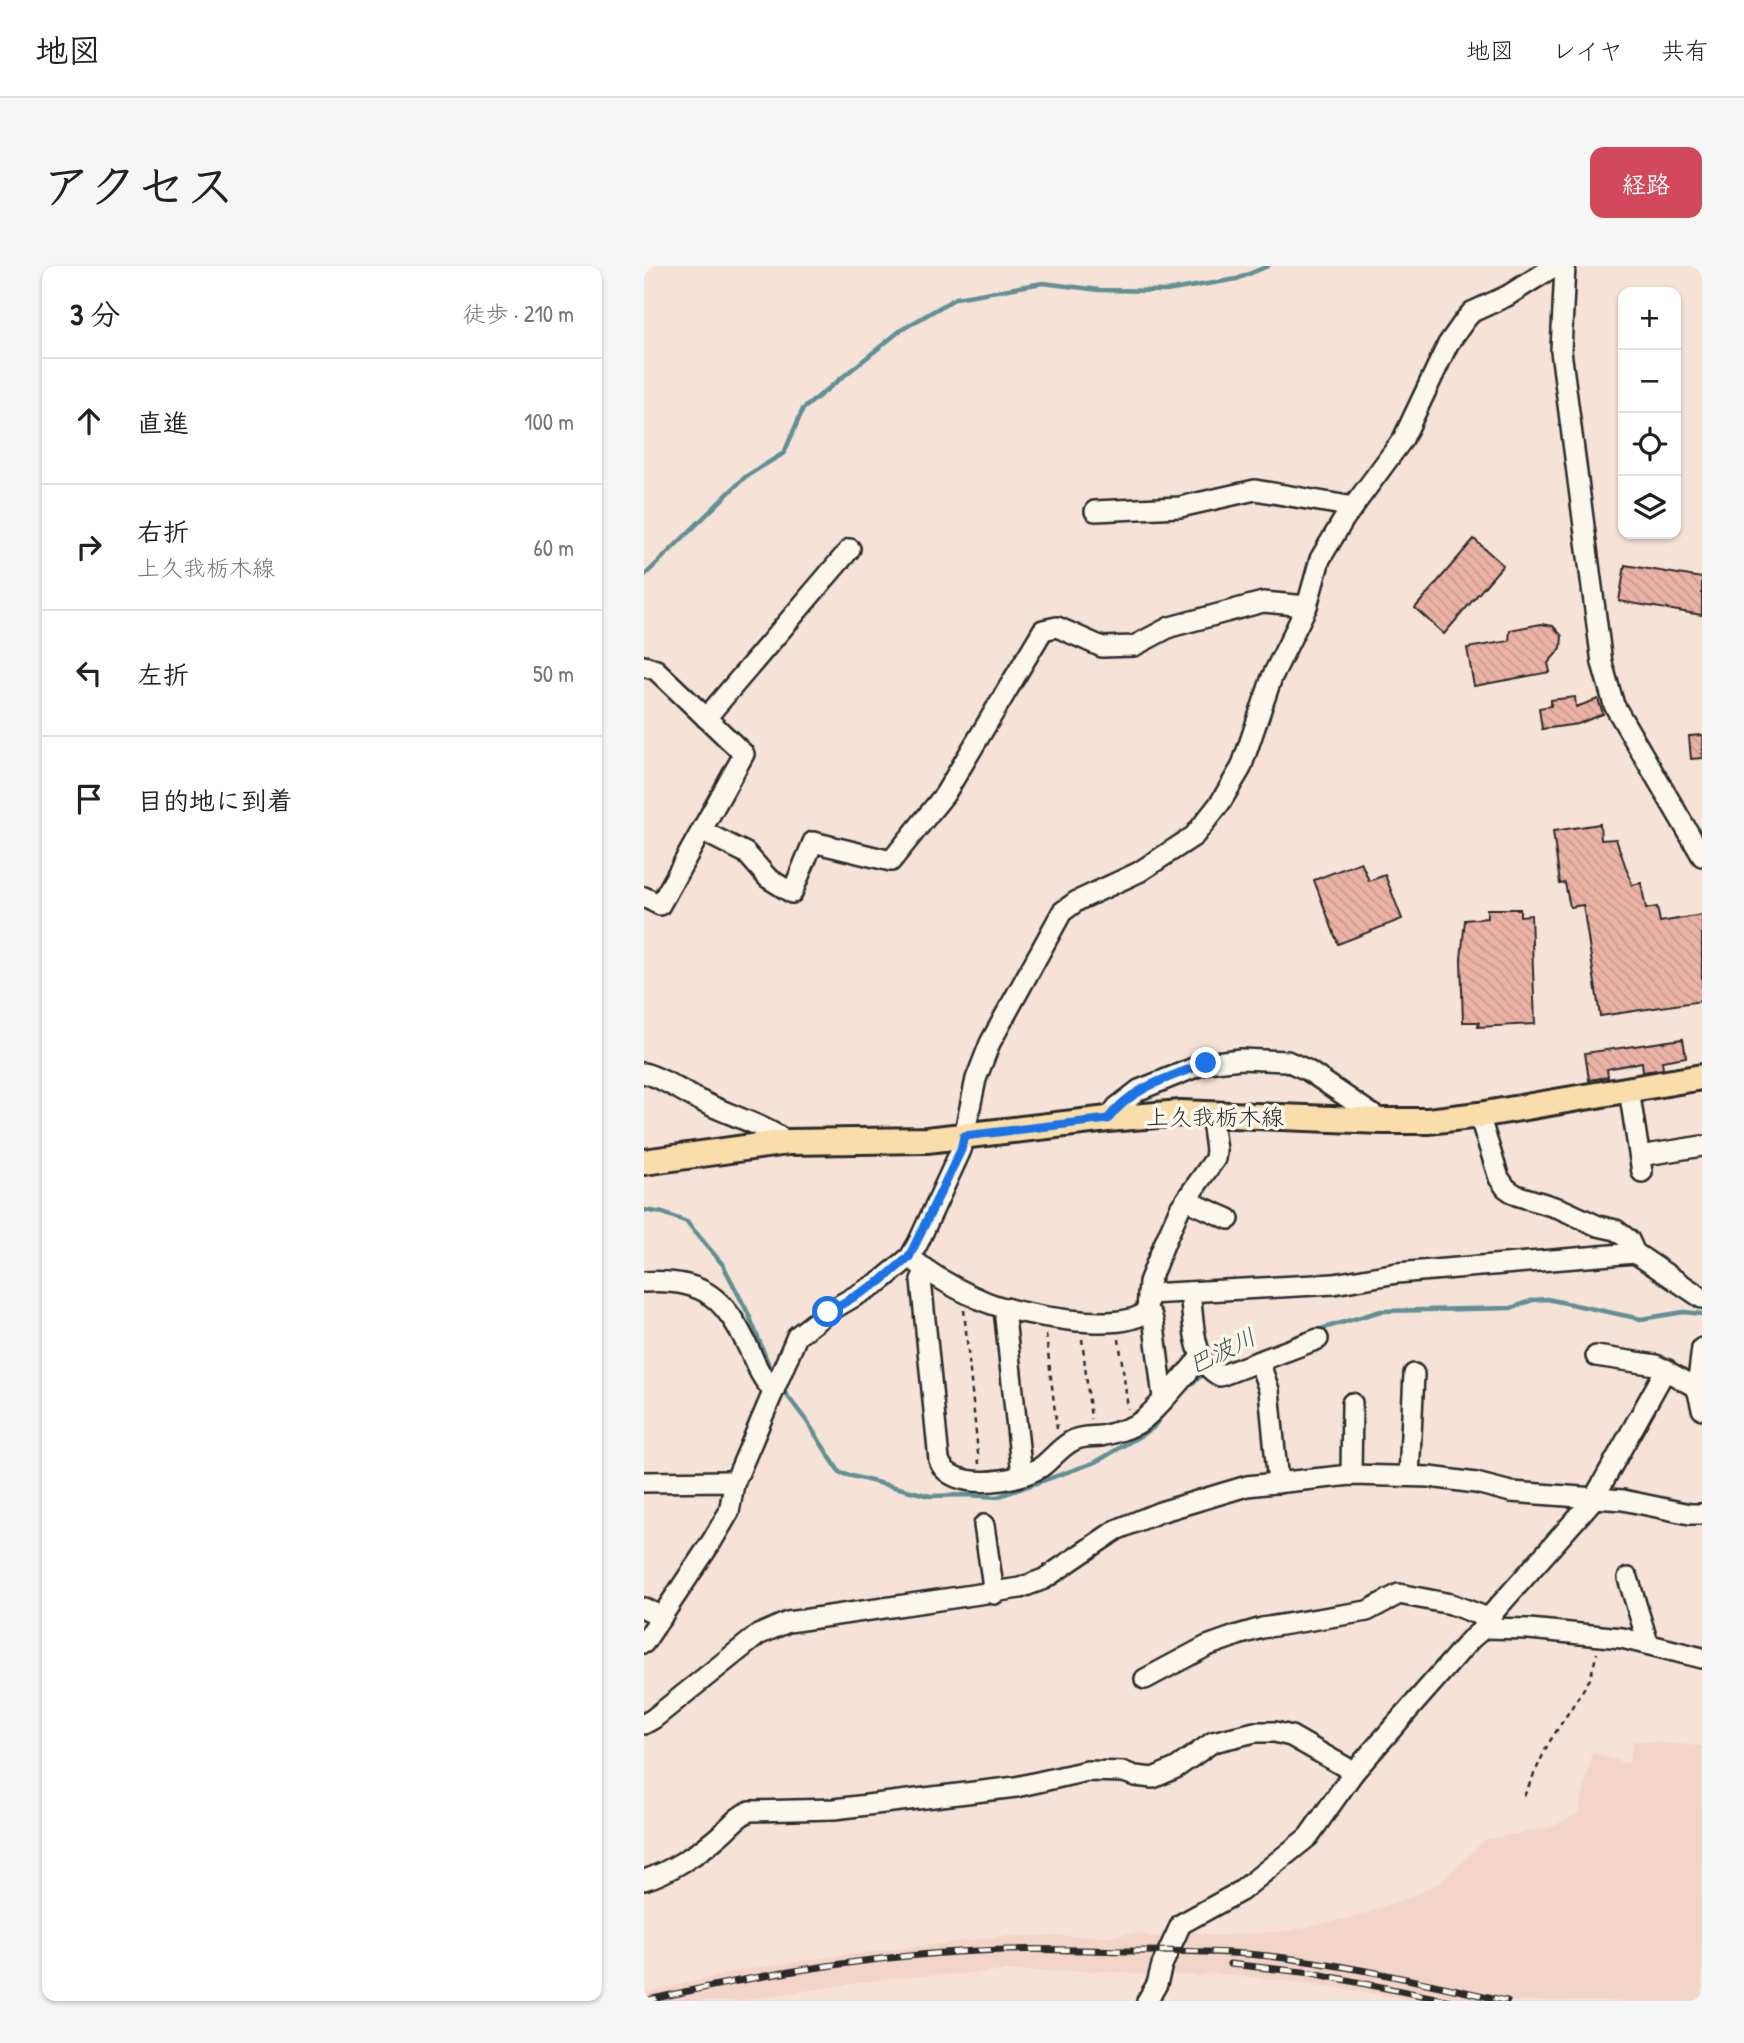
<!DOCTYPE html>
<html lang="ja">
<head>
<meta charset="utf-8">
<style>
	body { margin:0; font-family:"Patrick Hand","Klee One",sans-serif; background:#f6f6f6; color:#222 }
	.controls { position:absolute; right:21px; top:21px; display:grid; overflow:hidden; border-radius:14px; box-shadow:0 2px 5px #0004 }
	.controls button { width:63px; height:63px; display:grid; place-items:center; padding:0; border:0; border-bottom:2px solid #e0e0e0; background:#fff; color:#222; font:35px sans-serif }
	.stop { position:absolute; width:21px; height:21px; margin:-16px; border:5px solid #1a73e8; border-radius:50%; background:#fff }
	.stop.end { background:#1a73e8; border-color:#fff; box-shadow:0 2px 7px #0008 }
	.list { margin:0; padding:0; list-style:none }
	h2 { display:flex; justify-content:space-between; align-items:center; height:91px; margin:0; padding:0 28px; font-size:30px }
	h2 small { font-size:23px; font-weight:400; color:#767676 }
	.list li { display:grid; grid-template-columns:46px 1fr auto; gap:21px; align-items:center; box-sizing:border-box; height:126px; padding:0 28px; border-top:2px solid #e0e0e0 }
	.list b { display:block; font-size:26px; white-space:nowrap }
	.list p { margin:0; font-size:23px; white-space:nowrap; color:#767676 }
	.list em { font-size:23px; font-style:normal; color:#767676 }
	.icon { flex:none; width:38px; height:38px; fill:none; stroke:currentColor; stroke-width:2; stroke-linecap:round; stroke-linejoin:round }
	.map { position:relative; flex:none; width:1058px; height:1735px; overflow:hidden; border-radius:14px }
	header { display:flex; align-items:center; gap:42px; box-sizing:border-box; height:98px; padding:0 35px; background:#fff; border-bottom:2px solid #e0e0e0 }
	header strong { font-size:33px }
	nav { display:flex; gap:38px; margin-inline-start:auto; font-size:24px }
	.intro { display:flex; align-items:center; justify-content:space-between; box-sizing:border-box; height:168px; padding:0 42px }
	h1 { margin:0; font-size:49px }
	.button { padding:18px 32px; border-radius:14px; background:#d1495b; color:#fff; font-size:24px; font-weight:700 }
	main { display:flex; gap:42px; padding:0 42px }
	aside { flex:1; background:#fff; border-radius:14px; box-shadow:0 2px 5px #0004 }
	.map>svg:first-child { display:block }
	.built { fill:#f3d4c8 }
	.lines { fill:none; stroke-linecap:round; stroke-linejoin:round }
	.stream { stroke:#609096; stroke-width:4.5 }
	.building { fill:url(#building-back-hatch); stroke:#2b2b2b; stroke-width:2 }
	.minor-casing { stroke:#2b2b2b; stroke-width:24 }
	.major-casing { stroke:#2b2b2b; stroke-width:30 }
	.path { stroke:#2b2b2b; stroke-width:2.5; stroke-dasharray:5 5; stroke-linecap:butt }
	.minor { stroke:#fbf7ec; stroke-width:19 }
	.major { stroke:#f9deab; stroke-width:24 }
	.rail-casing { stroke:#2b2b2b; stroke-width:7 }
	.rail { stroke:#fbf7ec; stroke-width:4.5; stroke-dasharray:13; stroke-linecap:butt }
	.route { stroke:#1a73e8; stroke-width:9 }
	.labels { text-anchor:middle; stroke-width:7; stroke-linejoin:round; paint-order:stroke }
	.street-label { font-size:23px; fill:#2b2b2b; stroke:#fbf7ec }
	.water-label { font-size:24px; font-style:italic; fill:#415558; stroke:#fbf7ec }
</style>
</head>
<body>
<header>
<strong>地図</strong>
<nav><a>地図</a><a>レイヤ</a><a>共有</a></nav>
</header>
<div class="intro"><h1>アクセス</h1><a class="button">経路</a></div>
<main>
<aside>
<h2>3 分<small>徒歩 · 210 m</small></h2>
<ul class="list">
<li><svg class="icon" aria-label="ahead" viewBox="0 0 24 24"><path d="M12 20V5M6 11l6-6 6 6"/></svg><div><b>直進</b></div><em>100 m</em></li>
<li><svg class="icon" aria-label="right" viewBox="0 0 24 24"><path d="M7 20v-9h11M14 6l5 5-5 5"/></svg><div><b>右折</b><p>上久我栃木線</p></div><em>60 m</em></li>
<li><svg class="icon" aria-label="left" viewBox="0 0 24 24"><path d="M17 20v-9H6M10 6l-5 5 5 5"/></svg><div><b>左折</b></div><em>50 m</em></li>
<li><svg class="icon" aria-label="arrive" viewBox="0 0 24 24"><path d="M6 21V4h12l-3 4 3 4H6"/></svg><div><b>目的地に到着</b></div></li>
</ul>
</aside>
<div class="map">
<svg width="1058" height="1735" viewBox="0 0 1058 1735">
	<defs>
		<pattern id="building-back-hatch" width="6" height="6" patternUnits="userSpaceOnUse" patternTransform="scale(1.75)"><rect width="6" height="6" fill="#ecb2a6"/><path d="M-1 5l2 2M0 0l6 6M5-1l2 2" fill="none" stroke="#cb998f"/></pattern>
	</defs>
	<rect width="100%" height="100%" fill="#f6e2d7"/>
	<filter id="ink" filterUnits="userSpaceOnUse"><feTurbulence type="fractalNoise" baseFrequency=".0143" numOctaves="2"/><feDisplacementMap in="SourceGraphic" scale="14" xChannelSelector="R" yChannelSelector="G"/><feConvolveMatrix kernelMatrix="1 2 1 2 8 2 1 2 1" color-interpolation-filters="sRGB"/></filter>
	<g filter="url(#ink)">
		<g class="built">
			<polygon points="990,1475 1058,1480 1058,1735 778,1735 653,1716 567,1707 555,1710 518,1708 539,1664 571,1670 646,1665 714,1650 768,1631 796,1617 841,1574 908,1561 935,1547 948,1486 984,1498"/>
			<polygon points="493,1667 508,1671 529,1668 506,1716 503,1709 458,1705 362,1705 247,1712 93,1735 0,1735 0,1727 98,1704 194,1690 362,1670 469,1670"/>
		</g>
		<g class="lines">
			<g class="stream">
				<polyline points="0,310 101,211 140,187 159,143 257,64 312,32 399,17 455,24 522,25 593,13 624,0"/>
				<polyline points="0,944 19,947 43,956 79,999 105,1049 128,1107"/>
				<polyline points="670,1065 737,1045 867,1042 889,1034 903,1033 997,1053 1040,1046 1058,1048"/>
				<polyline points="608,1088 662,1067"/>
				<polyline points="541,1123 561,1107"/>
				<polyline points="142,1128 164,1157 196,1207 286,1230 324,1229 353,1231 452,1196 509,1162 519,1148"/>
			</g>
		</g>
		<g class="building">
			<polygon points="830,273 859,299 800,368 771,342"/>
			<polygon points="981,299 1058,312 1058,349 975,335"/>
			<polygon points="897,358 909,360 918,370 917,382 904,397 906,406 830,420 823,382 865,375 866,364"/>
			<polygon points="931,431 932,441 954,433 959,448 934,458 898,463 895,442 907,440 907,434"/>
			<polygon points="1058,469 1058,492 1047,493 1045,470"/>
			<polygon points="956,558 957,574 972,573 988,619 997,617 1002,643 1013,641 1016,656 1058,649 1058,735 956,750 939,639 926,641 921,617 916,618 909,565"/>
			<polygon points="717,596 725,615 741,609 758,653 694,678 670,614"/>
			<polygon points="843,643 876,643 876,650 887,649 891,758 834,761 835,756 819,756 817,693 821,654 843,652"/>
			<polygon points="1039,773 1042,791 1018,795 1019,803 999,806 998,796 963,803 964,811 945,814 941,787"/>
		</g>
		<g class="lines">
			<g class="minor-casing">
				<g id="minor">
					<polyline points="921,0 917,85 958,397 970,439 1058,590"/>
					<polyline points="451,245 536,241 611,224 710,241"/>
					<polyline points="0,400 12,404 100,488 16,639 0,631"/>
					<polyline points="62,452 206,283"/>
					<polyline points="58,565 102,587 124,612 148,627 169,576 247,595 301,528 399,364 413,361 458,381 490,380 526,361 619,336 663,340 676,293 700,253 759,173 804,78 821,54 828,46 863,30 911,0"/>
					<path d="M0,807C22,813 39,827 59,836C87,850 118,858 144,876"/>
					<polyline points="985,824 998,906"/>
					<polyline points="835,849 855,912 862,922 872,929 917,943 954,960 972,964 985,974 991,987 1058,1032"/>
					<polyline points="464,853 473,841 495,824 562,797 597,793 643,795 663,804 738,855"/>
					<polyline points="996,890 1058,880"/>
					<polyline points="544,931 553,939 585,953"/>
					<path d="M272,996C292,1012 318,1026 342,1036C372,1048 479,1069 503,1045L505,1016L521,976L536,942L571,893L572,884L567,847"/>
					<path d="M282,1004L277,1014L295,1194C306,1227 374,1216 397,1201C408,1193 417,1180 430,1174C439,1170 447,1171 457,1170C467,1168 483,1163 493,1158C509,1149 542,1108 556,1092"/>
					<path d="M0,1016C58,1012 81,1031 105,1083C112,1099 118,1114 130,1125"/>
					<path d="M546,1026C550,1055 547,1095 576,1110L674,1073"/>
					<polyline points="504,1028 690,1018 753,1007 991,987"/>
					<polyline points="362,1042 361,1052 378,1209"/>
					<polyline points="503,1045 508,1050 510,1059 519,1132"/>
					<polyline points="1058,1082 1053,1122 1058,1143"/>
					<polyline points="952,1090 1012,1099 1053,1122"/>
					<polyline points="615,1095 625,1124 634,1217"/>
					<polyline points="707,1209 708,1137"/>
					<polyline points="765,1210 770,1108"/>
					<polyline points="0,1216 83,1215 90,1218"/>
					<polyline points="340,1259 350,1328"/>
					<polyline points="984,1312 1004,1377"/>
					<polyline points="0,1342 18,1351"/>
					<polyline points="840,1362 885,1363 978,1372 1058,1392"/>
					<polyline points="0,1377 68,1275 85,1246 90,1218 153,1070 184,1046 237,1015 266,991 274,977 317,884 332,813 346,777 418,646 433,635 495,606 550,570 576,537 597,502 628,411 663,340"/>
					<polyline points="501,1413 563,1380 594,1369 618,1362 723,1345 755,1328 807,1338 844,1352"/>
					<polyline points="0,1458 9,1453 114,1369 144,1356 165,1353 376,1322 400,1313 472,1264 516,1246 603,1220 707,1209 786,1211 832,1217 867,1226 979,1234 1046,1248 1058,1248"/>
					<path d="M0,1614C24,1607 57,1586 76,1569C86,1561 93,1550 106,1545L190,1543L372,1521L443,1505L480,1506L491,1510L509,1512L532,1502L569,1476L611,1466H631L647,1470L710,1506"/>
					<polyline points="503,1735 513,1718 518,1699 537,1658 597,1625 664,1571 710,1506 826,1374 840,1362 847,1349 949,1234 1022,1103"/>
				</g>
			</g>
			<g class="major-casing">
				<polyline id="major" points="0,896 144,876 283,874 464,853 537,847 738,855 784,855 835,849 1058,811"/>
			</g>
			<g class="path">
				<polyline points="320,1044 335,1198"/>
				<polyline points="402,1069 413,1163"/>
				<polyline points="438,1073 447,1153"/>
				<polyline points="475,1073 484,1143"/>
				<polyline points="880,1530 904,1478 946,1413 953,1387"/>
			</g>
			<use href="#minor" class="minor"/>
			<use href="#major" class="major"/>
			<g class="rail-casing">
				<g id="rail">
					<polyline points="586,1698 668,1707 806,1735"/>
					<path d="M0,1735C103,1711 207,1693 313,1686C371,1682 429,1684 487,1685C529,1685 572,1685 614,1689C698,1697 781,1717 863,1735"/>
				</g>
			</g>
			<use href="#rail" class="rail"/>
		</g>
	</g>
	<g class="lines" filter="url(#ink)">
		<path class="route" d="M184,1046L237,1015L265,991L317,884L320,870L464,853C487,821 527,811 562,797"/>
	</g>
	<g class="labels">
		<g class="street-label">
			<text x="571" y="859">上久我栃木線</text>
		</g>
		<g class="water-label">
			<text transform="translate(578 1085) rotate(-26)" y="8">巴波川</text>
		</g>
	</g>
</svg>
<div class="controls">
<button>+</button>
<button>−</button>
<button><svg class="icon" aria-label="locate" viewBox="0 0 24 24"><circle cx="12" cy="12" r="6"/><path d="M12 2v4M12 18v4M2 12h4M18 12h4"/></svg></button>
<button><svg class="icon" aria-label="layers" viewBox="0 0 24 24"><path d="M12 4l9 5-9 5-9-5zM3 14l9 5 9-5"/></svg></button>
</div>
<div class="stop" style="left:184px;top:1046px"></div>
<div class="stop end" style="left:562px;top:797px"></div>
</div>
</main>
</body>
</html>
